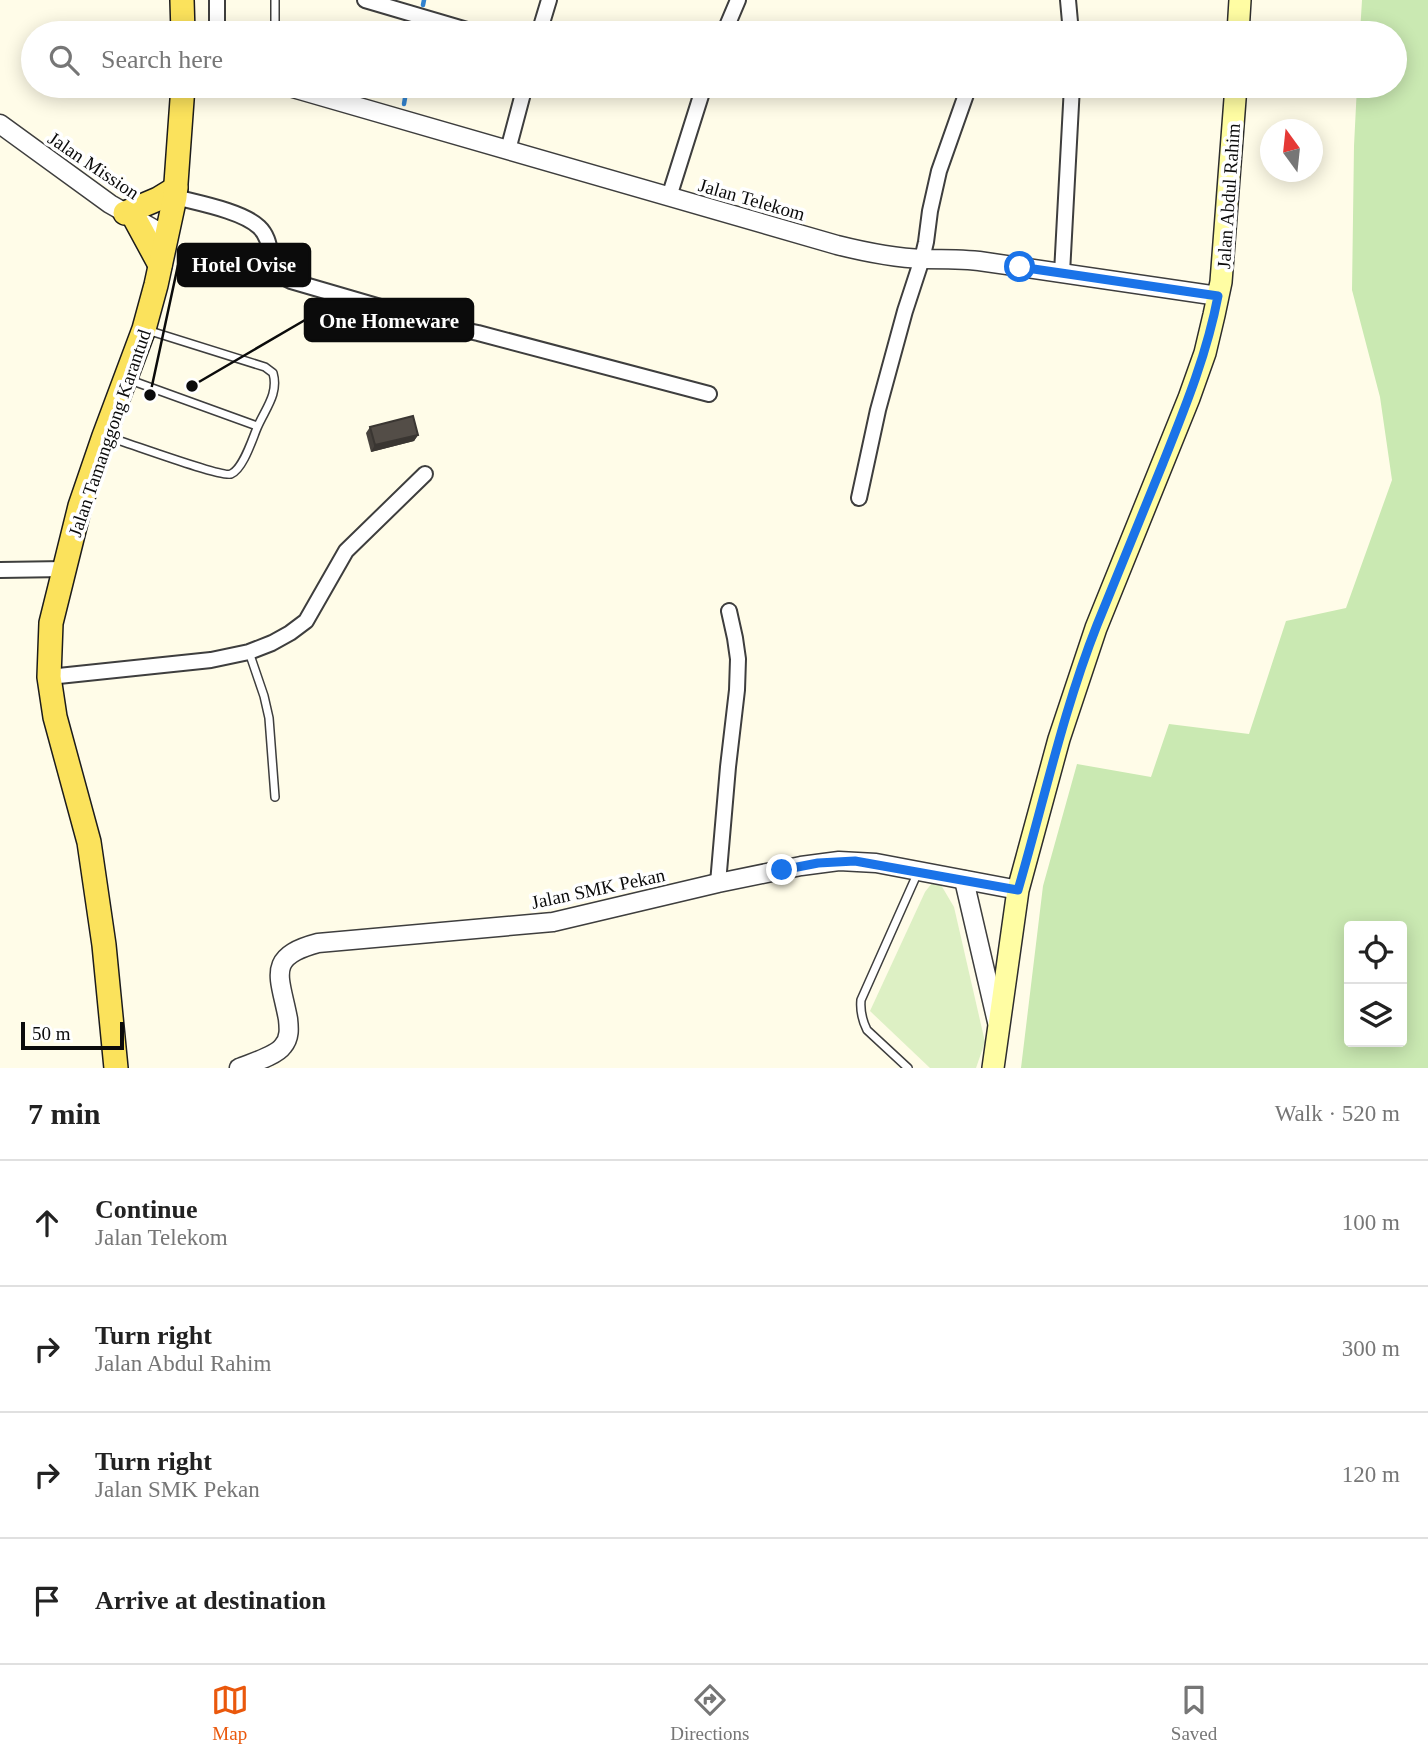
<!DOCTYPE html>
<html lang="en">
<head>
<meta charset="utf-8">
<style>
	body { margin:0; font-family:Georgia,serif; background:#f2f2f2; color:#222 }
	.controls { position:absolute; right:21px; bottom:21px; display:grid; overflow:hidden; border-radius:7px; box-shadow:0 4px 18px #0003 }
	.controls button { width:63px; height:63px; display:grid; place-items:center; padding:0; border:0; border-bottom:2px solid #e0e0e0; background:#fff; color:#222; font:35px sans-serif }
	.compass { position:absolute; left:1260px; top:119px; width:63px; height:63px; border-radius:50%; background:#fff; box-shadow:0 4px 18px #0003; rotate:345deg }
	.scale { position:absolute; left:21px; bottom:18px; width:103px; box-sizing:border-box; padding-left:7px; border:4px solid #0b0b0b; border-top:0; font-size:19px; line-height:24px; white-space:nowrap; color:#0b0b0b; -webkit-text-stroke:5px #fff; paint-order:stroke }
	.stop { position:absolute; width:21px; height:21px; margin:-16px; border:5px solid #1a73e8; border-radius:50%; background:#fff }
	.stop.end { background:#1a73e8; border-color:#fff; box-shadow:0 2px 7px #0008 }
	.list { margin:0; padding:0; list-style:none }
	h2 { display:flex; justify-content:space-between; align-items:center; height:91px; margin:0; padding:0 28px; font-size:30px }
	h2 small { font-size:23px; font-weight:400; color:#767676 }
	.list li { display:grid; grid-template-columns:46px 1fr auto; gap:21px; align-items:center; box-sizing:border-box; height:126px; padding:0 28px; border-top:2px solid #e0e0e0 }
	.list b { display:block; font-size:26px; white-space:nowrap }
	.list p { margin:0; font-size:23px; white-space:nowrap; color:#767676 }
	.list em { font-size:23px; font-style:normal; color:#767676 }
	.icon { flex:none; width:38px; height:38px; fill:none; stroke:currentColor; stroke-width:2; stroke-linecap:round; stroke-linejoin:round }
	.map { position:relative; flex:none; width:1428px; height:1068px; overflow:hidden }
	.search { position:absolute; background:#fff; box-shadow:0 4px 18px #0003; left:21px; right:21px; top:21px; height:77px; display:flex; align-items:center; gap:18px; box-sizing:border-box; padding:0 24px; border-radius:38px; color:#767676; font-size:26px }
	.sheet { height:595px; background:#fff }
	nav { display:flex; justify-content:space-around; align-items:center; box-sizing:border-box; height:98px; border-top:2px solid #e0e0e0; background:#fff; font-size:19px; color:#767676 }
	nav a { display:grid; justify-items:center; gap:4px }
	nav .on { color:#ea580c }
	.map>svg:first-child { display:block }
	.green { fill:#cae9b2; fill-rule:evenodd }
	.pitch { fill:#ddf0c4 }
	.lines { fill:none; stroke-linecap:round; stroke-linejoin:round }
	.stream { stroke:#3283cf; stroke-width:4.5 }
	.service-casing { stroke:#3e3e3e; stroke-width:10 }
	.minor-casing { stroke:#3e3e3e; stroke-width:18 }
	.tertiary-casing { stroke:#3e3e3e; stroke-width:21 }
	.secondary-casing { stroke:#2d2d2d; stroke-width:24 }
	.primary-casing { stroke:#1c1c1c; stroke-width:26 }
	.service { stroke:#fff; stroke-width:7 }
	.minor { stroke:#fff; stroke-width:14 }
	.tertiary { stroke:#fff; stroke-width:18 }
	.secondary { stroke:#fffda3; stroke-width:21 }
	.primary { stroke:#fbe25c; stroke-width:23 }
	.wall { fill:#47423d }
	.shaded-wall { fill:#3a3632 }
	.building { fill:#534d47; stroke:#3a3632; stroke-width:2 }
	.route { stroke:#1a73e8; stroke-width:9 }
	.labels { text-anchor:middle; stroke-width:7; stroke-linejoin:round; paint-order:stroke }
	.street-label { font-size:19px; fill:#0b0b0b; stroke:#fff }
	.leader { fill:none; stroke:#0b0b0b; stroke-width:2.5 }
	.callout-dot { fill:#0b0b0b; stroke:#fff; stroke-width:2.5 }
	.callout { fill:#0b0b0b; stroke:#0b0b0b; stroke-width:2.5 }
	.callout-label { font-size:21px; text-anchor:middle; font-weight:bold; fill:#fff }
</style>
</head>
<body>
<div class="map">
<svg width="1428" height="1068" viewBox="0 0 1428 1068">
	<rect width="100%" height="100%" fill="#fffce8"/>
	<path class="green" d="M1362,0H1428V1068H1021L1043,886L1077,764L1151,777L1169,724L1249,734L1286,621L1346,608L1392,480L1380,397L1352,290L1354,146L1357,86H1395V33H1360ZM1349,926H1402V1042H1349Z"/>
	<polygon class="pitch" points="932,883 937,883 941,885 954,907 985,1042 976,1068 930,1068 870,1011 925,892"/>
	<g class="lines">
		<g class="stream">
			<polyline points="423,5 424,0"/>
			<polyline points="418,33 418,32"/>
			<polyline points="404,104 407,86"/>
		</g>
		<g class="service-casing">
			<g id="service">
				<polyline points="275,0 275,33"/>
				<polyline points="130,380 257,426"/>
				<path d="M108,437C126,442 222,478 231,474C243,469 252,440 257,428C265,409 279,394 273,373L265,367L147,330"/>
				<polyline points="249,652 264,696 269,718 275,797"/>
				<path d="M908,1068L867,1030C862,1020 860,1011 861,1000L918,872"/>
			</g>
		</g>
		<g class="minor-casing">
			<g id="minor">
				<polyline points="217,0 217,33"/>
				<polyline points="365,0 477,33"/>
				<polyline points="1068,0 1071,33"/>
				<polyline points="539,33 549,0"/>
				<polyline points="724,33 738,0"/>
				<polyline points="508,150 525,86"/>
				<path d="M175,197C198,203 242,211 259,227C277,244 263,270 291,281L449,327L478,333L709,394"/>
				<polyline points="669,197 704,86"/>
				<polyline points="1062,273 1072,86"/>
				<polyline points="859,498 878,410 905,311 922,259 926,242 930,211 939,171 969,86"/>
				<polyline points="0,570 65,569"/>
				<polyline points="49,677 211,660 249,652 272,643 290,633 306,621 346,551 425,474"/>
				<polyline points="718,883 728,767 737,690 738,659 735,638 729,611"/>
			</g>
		</g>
		<g class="tertiary-casing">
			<g id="tertiary">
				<path d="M286,86L837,245C865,252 894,258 924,259C942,259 960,259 979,261L1218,296"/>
				<polyline points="0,124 110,204 166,236"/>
				<polyline points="964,880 997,1022"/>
				<path d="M239,1068C251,1063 276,1056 283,1046C290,1038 289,1028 288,1019C280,976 265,957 318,943L553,922L718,883L801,866L839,861L876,863L1018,890"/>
			</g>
		</g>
		<g class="secondary-casing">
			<g id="secondary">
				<polyline points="1238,33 1240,0"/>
				<polyline points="993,1068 1018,890 1059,739 1096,628 1189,398 1205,353 1214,315 1221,282 1236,86"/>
			</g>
		</g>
		<g class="primary-casing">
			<g id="primary">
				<polyline points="182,0 183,33"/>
				<polyline points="125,213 158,199 176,188"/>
				<polyline points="134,217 160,265"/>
				<polyline points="116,1068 104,945 89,842 55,717 49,677 51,623 80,506 104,436 144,329 156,285 175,197 183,86"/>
			</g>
		</g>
		<use href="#service" class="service"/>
		<use href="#minor" class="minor"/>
		<use href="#tertiary" class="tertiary"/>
		<use href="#secondary" class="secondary"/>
		<use href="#primary" class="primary"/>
	</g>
	<polygon class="wall" points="370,427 418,435 414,441 371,452 366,433"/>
	<polygon class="shaded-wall" points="418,435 414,441 371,452 375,445"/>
	<polygon class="building" points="413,416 418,435 375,445 370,427"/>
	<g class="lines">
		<path class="route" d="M782,870L818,863L855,861L1018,890C1044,801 1063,711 1097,625C1119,571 1141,517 1163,463C1185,408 1207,354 1218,296L1020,267"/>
	</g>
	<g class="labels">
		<g class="street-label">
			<text transform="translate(94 165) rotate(34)" y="7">Jalan Mission</text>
			<text transform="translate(1228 196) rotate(-86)" y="7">Jalan Abdul Rahim</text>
			<text transform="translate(752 199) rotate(16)" y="7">Jalan Telekom</text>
			<text transform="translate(109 433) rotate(-71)" y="7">Jalan Tamanggong Karantud</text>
			<text transform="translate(598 888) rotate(-12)" y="7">Jalan SMK Pekan</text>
		</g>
	</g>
	<path class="leader" d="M150 395L178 265M192 386L305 320"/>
	<g class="callout-dot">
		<circle cx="150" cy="395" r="7"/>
		<circle cx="192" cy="386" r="7"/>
	</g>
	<g class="callout">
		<rect x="178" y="244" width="132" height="42" rx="7"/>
		<rect x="305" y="299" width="168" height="42" rx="7"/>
	</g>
	<g class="callout-label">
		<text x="244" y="272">Hotel Ovise</text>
		<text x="389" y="328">One Homeware</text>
	</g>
</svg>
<div class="controls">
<button><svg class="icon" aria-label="locate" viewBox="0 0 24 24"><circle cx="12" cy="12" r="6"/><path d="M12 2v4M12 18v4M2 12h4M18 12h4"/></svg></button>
<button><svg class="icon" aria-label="layers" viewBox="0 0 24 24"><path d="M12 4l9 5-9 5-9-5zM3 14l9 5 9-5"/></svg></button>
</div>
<svg class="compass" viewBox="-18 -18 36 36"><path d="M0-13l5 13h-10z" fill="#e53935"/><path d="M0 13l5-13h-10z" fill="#767676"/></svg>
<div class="scale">50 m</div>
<div class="stop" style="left:1020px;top:267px"></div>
<div class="stop end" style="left:782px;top:870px"></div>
<div class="search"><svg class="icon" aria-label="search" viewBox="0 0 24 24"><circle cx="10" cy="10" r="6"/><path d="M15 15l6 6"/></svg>Search here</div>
</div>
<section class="sheet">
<h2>7 min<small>Walk · 520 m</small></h2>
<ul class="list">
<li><svg class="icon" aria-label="ahead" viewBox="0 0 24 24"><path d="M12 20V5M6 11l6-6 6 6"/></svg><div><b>Continue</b><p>Jalan Telekom</p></div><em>100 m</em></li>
<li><svg class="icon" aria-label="right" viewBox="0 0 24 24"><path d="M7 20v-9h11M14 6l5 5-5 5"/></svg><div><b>Turn right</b><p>Jalan Abdul Rahim</p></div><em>300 m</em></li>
<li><svg class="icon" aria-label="right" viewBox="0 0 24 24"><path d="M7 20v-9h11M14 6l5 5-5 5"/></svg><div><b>Turn right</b><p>Jalan SMK Pekan</p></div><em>120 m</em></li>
<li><svg class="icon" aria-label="arrive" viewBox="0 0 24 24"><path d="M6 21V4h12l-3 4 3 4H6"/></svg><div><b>Arrive at destination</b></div></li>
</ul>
</section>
<nav>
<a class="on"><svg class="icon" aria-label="map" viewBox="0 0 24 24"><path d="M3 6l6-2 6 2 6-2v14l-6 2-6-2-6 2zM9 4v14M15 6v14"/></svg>Map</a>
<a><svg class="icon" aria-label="directions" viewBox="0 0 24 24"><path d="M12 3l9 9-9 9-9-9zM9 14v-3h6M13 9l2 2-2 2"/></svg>Directions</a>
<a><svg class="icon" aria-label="saved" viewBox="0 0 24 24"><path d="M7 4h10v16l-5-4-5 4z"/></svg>Saved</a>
</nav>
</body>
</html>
